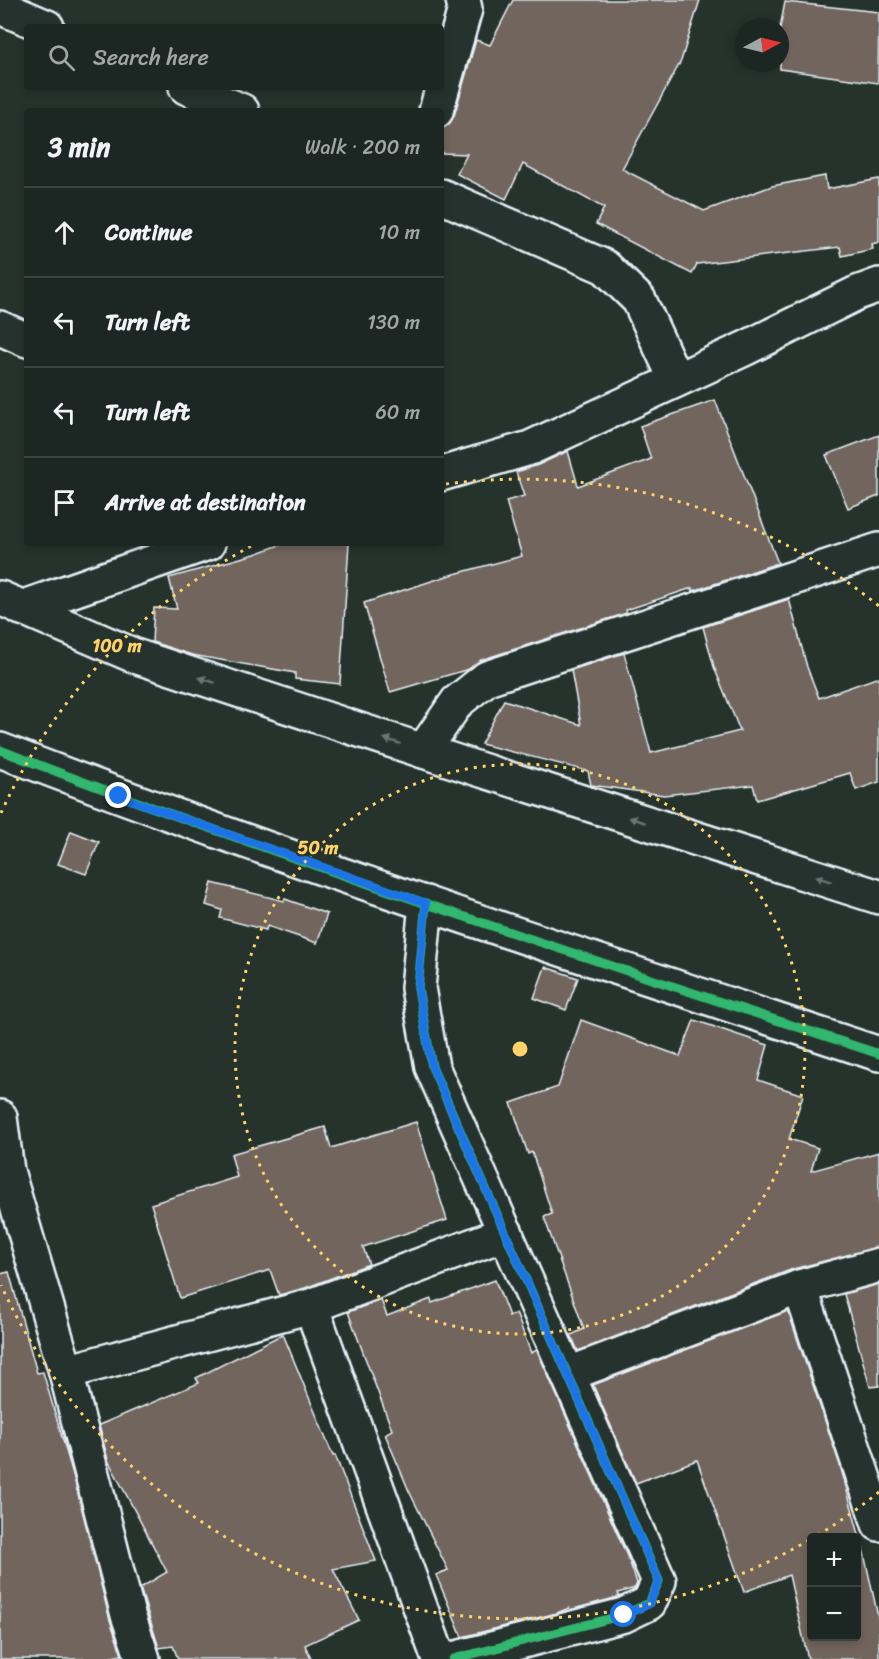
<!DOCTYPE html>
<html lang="en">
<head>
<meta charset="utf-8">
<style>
	body { margin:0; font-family:Sriracha,sans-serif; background:#252e2a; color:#f1f3f6 }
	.controls { position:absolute; right:18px; bottom:18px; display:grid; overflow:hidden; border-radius:6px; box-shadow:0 3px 9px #0003 }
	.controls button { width:54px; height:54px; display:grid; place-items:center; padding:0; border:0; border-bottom:2px solid #3a4340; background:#1c2622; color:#f1f3f6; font:30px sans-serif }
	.compass { position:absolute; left:735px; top:18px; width:54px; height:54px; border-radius:50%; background:#1c2622; box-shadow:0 3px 9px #0003; rotate:83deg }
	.stop { position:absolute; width:18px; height:18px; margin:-14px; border:4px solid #1a73e8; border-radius:50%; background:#fff }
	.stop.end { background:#1a73e8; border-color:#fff; box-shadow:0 2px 6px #0008 }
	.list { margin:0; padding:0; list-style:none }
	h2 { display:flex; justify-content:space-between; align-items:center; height:78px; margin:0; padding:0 24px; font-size:26px }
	h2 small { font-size:20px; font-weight:400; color:#a0a5a5 }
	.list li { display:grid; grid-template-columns:39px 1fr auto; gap:18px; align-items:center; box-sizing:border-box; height:90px; padding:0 24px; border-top:2px solid #3a4340 }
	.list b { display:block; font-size:22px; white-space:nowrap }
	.list em { font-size:20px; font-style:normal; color:#a0a5a5 }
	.icon { flex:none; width:33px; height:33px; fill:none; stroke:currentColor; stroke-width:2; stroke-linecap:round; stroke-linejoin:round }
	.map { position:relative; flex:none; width:879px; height:1659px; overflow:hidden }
	.search { position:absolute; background:#1c2622; box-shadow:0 3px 9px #0003; left:24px; top:24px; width:420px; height:66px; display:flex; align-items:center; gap:15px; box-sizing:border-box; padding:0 21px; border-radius:6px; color:#a0a5a5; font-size:22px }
	.panel { position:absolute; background:#1c2622; box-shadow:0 3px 9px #0003; left:24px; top:108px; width:420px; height:438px; border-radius:6px }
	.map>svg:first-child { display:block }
	.building { fill:#72655d; stroke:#e8f1f8; stroke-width:1.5; fill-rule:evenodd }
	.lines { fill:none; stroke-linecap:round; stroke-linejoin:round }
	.minor-casing { stroke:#e8f1f8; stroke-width:38 }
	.tertiary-casing { stroke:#e8f1f8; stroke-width:38 }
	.minor { stroke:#26332d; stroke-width:33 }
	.tertiary { stroke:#26332d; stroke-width:33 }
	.cycleway-casing { stroke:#26332d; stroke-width:13 }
	.cycleway { stroke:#33b770; stroke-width:9 }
	.oneway { fill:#6a7674 }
	.route { stroke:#1a73e8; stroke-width:8 }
	.ring { fill:none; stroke:#ffd166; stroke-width:3; stroke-dasharray:3 6 }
	.centre { fill:#ffd166; stroke:#26332d; stroke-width:3 }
	.ring-label { font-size:18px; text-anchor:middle; font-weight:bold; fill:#ffd166; stroke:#26332d; stroke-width:4.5; stroke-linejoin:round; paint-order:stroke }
</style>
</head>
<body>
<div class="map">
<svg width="879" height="1659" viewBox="0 0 879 1659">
	<rect width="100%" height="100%" fill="#26332d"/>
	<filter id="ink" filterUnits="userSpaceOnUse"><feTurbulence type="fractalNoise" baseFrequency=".0167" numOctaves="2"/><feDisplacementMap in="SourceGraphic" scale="12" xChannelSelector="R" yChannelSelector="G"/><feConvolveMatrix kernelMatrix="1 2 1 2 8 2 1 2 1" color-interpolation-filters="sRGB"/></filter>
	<g filter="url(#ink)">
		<g class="building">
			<polygon points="513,0 700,0 681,61 622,169 704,211 772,186 825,176 827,189 879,179 879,242 872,244 873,249 842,256 840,247 697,264 692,274 596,224 604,208 523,164 506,199 457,174 467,154 441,153 441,129 449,124 454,116 476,40 490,45"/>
			<polygon points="785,2 879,12 878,83 780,69 780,28"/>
			<polygon points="715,400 778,563 693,591 692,588 626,610 627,613 481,660 469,669 390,692 364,603 447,576 522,556 506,501 524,496 516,472 538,465 568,451 578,486 651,459 640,426"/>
			<polygon points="879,435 879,496 848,508 826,455"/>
			<polygon points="285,543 349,543 340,684 295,679 295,673 192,655 152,642 154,608 177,609 169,578 255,554"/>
			<polygon points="789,599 807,667 819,698 879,677 879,782 856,790 850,773 757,800 753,785 664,795 591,785 588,771 481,744 504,700 581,725 571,670 624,653 651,753 740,731 714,667 703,627"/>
			<polygon points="71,831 99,842 86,874 58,864"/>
			<polygon points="212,883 284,901 285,899 327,914 317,943 267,926 266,930 220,918 222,910 206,905"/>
			<polygon points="545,967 578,978 566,1010 534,998"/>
			<polygon points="581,1020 680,1056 694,1020 768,1045 758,1080 803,1095 789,1139 818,1148 811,1171 879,1152 879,1247 793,1269 578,1351 571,1335 584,1329 544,1217 552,1214 532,1152 528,1154 511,1103 558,1087"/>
			<polygon points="416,1122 447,1220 363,1247 369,1264 305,1288 279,1295 270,1270 180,1298 151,1204 237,1177 231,1154 325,1127 331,1148"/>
			<polygon points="9,1272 37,1373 43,1372 74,1478 110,1620 122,1655 102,1659 0,1659 0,1274"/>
			<polygon points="495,1280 509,1316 516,1313 531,1353 537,1350 630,1563 637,1583 635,1588 618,1593 619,1596 618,1597 570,1610 569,1608 557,1613 462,1637 436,1575 448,1570 409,1491 385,1434 392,1430 348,1312 381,1300 387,1316 431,1299 432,1303"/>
			<polygon points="879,1284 879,1386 870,1387 844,1294"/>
			<path d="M788,1311L840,1465L863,1549L879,1621V1659H808L789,1575L744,1592L697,1460L636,1483L593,1385ZM812,1538H856V1636H812Z"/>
			<polygon points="283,1334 333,1456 335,1455 376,1561 333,1569 359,1620 305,1645 311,1659 178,1659 173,1646 159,1648 140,1588 167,1572 108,1460 99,1425 199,1383 196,1378"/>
		</g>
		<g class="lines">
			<g class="minor-casing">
				<g id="minor">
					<polyline points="0,7 47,27"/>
					<polyline points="186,87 242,111"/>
					<polyline points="436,111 465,9 463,0"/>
					<polyline points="441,196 605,267 639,300 676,380"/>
					<polyline points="0,328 27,340"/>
					<polyline points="441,474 530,448 746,348 857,293 879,285"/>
					<polyline points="21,608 208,543"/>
					<polyline points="423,751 457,702 487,678 879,550"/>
					<polyline points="426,903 418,988 432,1067 659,1581 649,1603 624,1615 453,1659"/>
					<polyline points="0,1117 7,1171 66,1372 128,1615 143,1659"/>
					<polyline points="800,1287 879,1524"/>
					<polyline points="311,1306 439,1659"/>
					<polyline points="66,1372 311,1306 506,1233"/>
					<polyline points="569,1374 800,1287 879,1265"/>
				</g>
			</g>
			<g class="tertiary-casing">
				<g id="tertiary">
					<polyline points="0,598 135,656 469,766 879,897"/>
					<path d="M0,750C289,862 585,957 879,1054"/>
				</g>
			</g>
			<use href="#minor" class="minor"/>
			<use href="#tertiary" class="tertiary"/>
			<g class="cycleway-casing">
				<g id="cycleway">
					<path d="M0,750C289,862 585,957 879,1054"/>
					<polyline points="426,903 418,988 432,1067 659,1581 649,1603 624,1615 453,1659"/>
				</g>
			</g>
			<use href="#cycleway" class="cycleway"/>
		</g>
		<defs><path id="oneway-solid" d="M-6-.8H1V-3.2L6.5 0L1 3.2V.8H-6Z" transform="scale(1.5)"/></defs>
		<g class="oneway">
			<use href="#oneway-solid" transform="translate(207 680) rotate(-162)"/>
			<use href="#oneway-solid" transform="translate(392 741) rotate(-162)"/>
			<use href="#oneway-solid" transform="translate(637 820) rotate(-162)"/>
			<use href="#oneway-solid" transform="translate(823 879) rotate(-162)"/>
		</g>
	</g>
	<g class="lines" filter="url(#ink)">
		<polyline class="route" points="119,796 426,903 418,988 432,1067 659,1581 649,1604 624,1615"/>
	</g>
	<g class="ring">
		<circle cx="520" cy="1049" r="285"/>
		<path d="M879 1492A570 570 0 0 1 818 1535M809 1540A570 570 0 0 1 1 1285M1 813A570 570 0 0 1 257 543M446 484A570 570 0 0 1 879 606"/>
	</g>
	<circle cx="520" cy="1049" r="9" class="centre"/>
	<g class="ring-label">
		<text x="117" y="652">100 m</text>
		<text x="318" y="854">50 m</text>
	</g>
</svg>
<div class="controls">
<button>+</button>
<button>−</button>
</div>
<svg class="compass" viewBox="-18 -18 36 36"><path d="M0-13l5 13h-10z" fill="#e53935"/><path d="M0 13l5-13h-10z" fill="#a0a5a5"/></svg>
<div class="stop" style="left:624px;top:1615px"></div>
<div class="stop end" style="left:119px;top:796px"></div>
<div class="search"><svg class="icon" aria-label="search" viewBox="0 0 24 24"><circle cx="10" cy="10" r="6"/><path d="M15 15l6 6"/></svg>Search here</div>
<section class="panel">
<h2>3 min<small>Walk · 200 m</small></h2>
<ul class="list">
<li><svg class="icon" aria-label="ahead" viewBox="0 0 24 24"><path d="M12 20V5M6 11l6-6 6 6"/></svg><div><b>Continue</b></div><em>10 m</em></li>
<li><svg class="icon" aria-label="left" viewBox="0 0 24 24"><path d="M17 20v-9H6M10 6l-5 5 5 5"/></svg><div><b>Turn left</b></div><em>130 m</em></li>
<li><svg class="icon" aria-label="left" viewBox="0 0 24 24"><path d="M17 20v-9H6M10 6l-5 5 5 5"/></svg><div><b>Turn left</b></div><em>60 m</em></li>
<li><svg class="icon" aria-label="arrive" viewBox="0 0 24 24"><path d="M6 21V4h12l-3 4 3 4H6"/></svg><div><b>Arrive at destination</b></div></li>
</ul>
</section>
</div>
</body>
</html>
